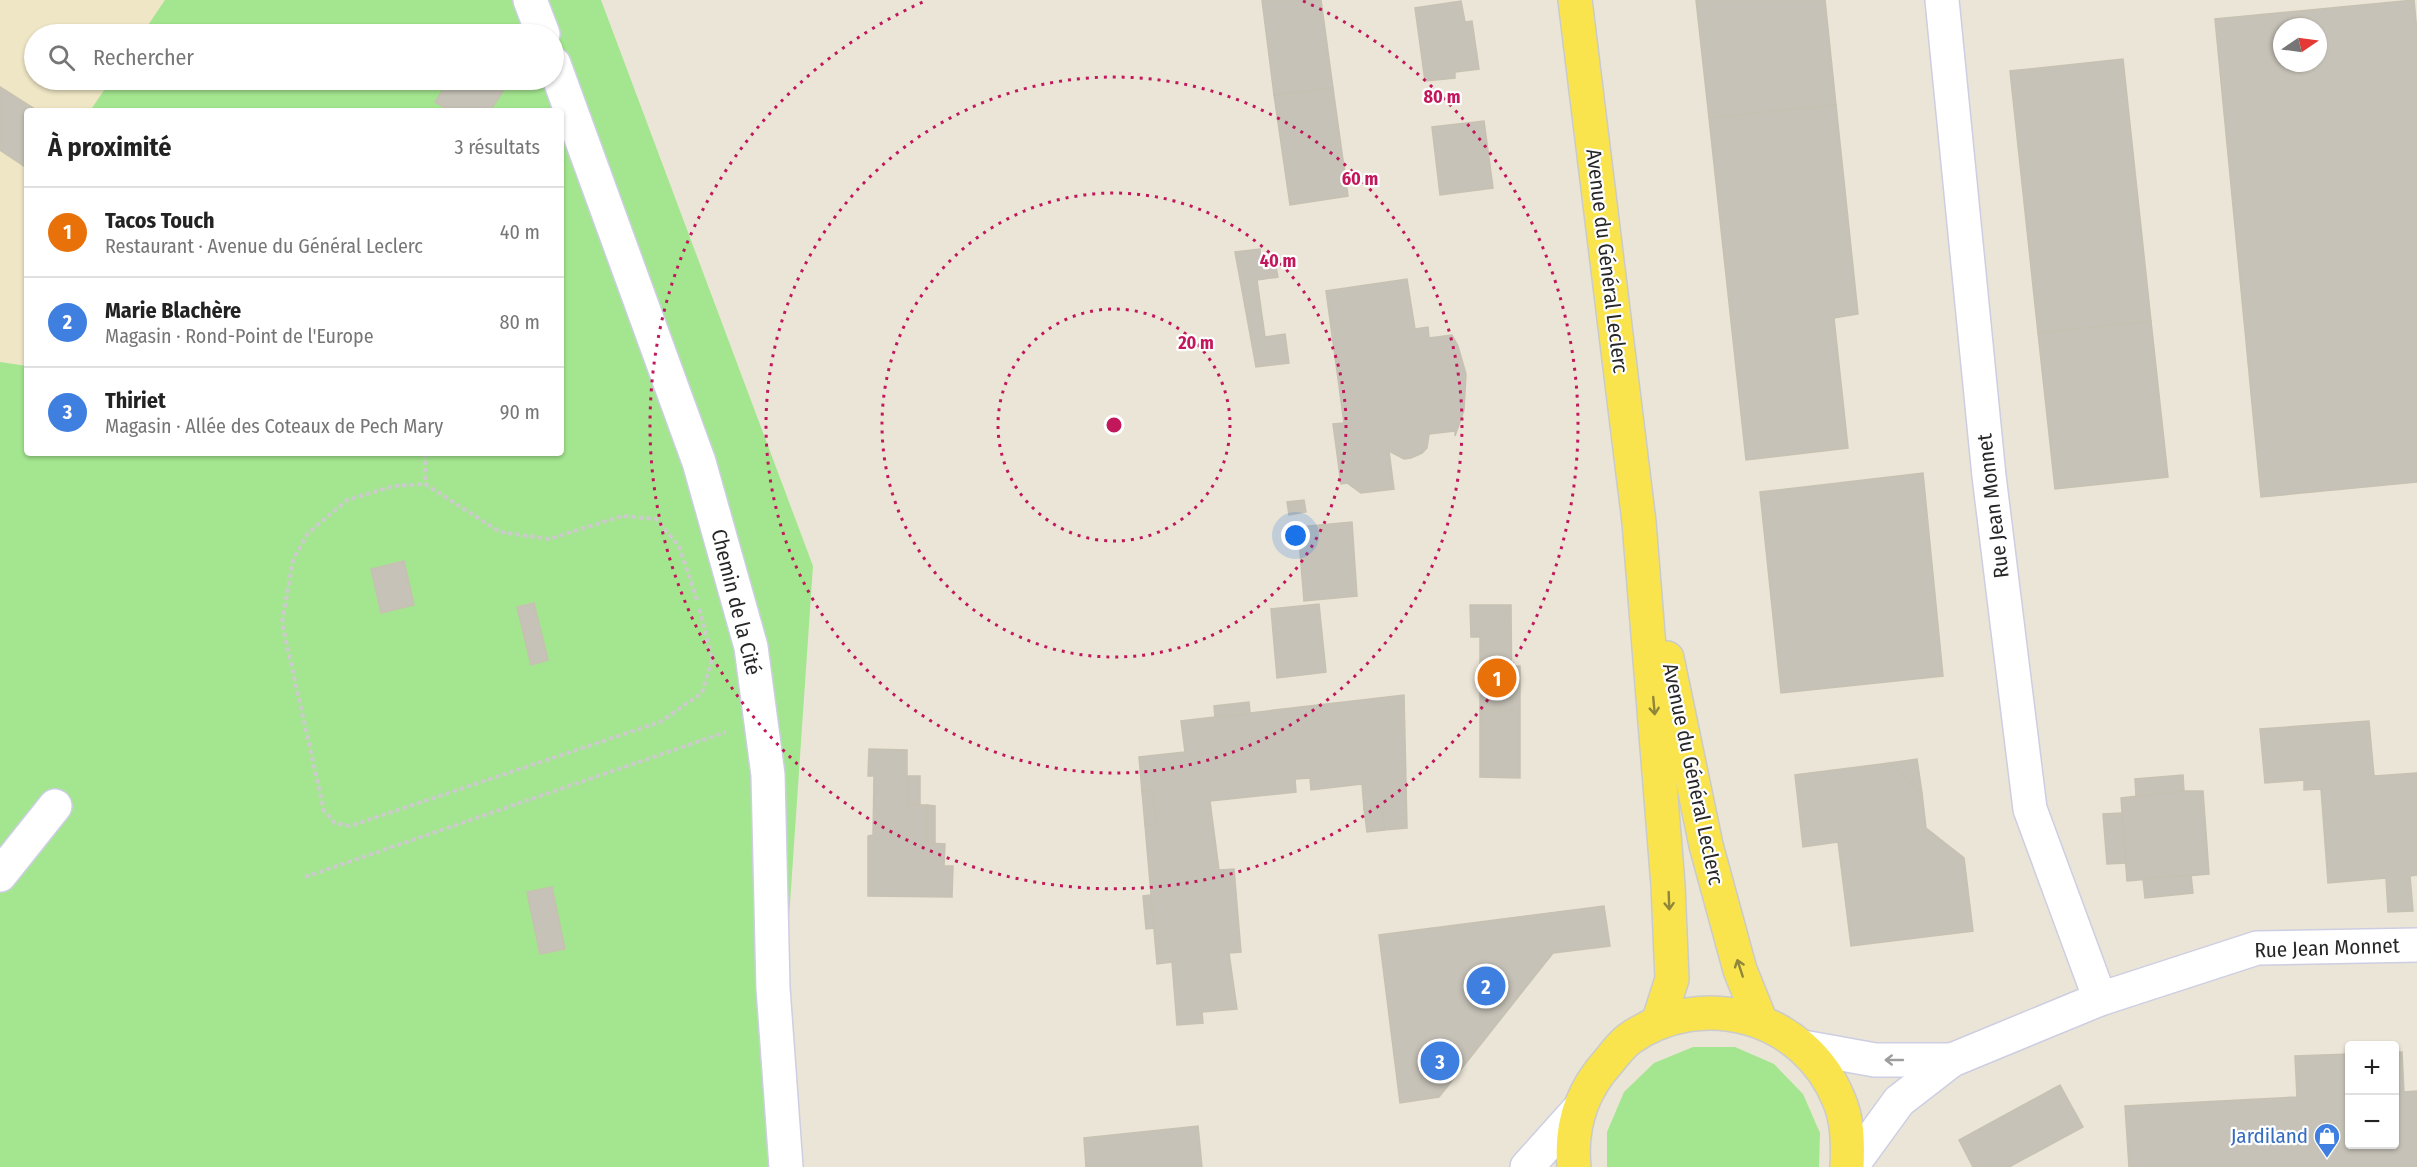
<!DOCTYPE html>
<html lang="fr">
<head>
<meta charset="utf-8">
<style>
	body { margin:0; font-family:"Fira Sans Condensed",sans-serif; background:#f2f2f2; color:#222 }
	.controls { position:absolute; right:18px; bottom:18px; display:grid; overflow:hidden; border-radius:6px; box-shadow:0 2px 4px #0004 }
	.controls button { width:54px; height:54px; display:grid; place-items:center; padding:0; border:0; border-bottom:2px solid #e0e0e0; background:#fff; color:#222; font:30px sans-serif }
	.compass { position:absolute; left:2273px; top:18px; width:54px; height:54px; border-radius:50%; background:#fff; box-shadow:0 2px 4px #0004; rotate:77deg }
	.you { position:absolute; left:1296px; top:536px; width:21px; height:21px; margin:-15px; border:4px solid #fff; border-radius:50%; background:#1a73e8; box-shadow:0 0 0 9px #1a73e833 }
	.badge { display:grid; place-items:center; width:39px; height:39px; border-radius:50%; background:#b45309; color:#fff; font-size:20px; font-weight:700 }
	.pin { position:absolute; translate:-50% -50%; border:3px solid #fff; box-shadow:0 2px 6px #0006 }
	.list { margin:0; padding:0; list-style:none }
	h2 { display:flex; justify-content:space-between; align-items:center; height:78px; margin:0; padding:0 24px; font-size:26px }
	h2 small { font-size:20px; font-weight:400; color:#767676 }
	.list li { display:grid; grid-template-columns:39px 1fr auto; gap:18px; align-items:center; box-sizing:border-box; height:90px; padding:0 24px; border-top:2px solid #e0e0e0 }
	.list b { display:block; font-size:22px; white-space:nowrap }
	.list p { margin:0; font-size:20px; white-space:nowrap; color:#767676 }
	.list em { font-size:20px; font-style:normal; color:#767676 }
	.icon { flex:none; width:33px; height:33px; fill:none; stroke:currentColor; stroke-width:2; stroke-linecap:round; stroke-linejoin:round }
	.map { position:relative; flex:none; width:2417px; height:1167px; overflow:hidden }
	.search { position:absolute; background:#fff; box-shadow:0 2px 4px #0004; left:24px; top:24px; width:540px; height:66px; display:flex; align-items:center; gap:15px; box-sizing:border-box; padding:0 21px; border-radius:33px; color:#767676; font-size:22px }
	.panel { position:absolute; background:#fff; box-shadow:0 2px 4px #0004; left:24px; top:108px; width:540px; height:348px; border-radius:6px }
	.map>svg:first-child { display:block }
	.education { fill:#efe6c5 }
	.green { fill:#a3e68f }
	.building { fill:#c6c2b7; stroke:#c6c1b1; stroke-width:1.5; fill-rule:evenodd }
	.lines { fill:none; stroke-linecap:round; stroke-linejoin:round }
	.minor-casing { stroke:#cdcee2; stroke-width:36 }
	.major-casing { stroke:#cbcbcb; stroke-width:36 }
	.path { stroke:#cbcbcb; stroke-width:4; stroke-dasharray:4.5 3; stroke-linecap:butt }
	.minor { stroke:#fff; stroke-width:33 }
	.major { stroke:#f9e44e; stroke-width:33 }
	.oneway { stroke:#90863a }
	.oneway2 { stroke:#9e9e9e }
	.ring { fill:none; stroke:#c2185b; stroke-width:3; stroke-dasharray:3 6 }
	.labels { text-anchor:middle; stroke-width:4.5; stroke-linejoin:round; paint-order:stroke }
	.street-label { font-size:21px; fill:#272727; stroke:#fff }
	.shop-label { font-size:21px; fill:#366cbe; stroke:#fff; text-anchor:end }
	.centre { fill:#c2185b; stroke:#fff; stroke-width:3 }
	.ring-label { font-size:18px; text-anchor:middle; font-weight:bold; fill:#c2185b; stroke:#fff; stroke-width:4.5; stroke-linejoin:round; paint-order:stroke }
</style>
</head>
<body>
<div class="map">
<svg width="2417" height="1167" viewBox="0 0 2417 1167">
	<rect width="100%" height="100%" fill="#ebe5d7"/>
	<polygon class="education" points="0,0 165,0 142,34 34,34 34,80 111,80 90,111 27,111 27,366 0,362"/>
	<g class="green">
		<polygon points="165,0 601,0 813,566 772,1167 0,1167 0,362 27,366 27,453 561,453 561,111 90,111 111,80 554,80 554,34 142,34"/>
		<polygon points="1693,1047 1735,1047 1774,1064 1803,1094 1820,1133 1819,1167 1607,1167 1607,1132 1624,1092 1654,1063"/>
	</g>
	<g class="building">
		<polygon points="1262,0 1321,0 1333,88 1274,95"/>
		<polygon points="1696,0 1825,0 1836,105 1709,118"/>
		<path d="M2414,0L2417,32V482L2261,497L2215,19ZM2282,27H2318V63H2282Z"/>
		<polygon points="1461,1 1465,22 1472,21 1479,69 1455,72 1455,78 1425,81 1415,8"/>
		<polygon points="2123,59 2151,321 2038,333 2010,71"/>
		<polygon points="449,80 498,80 507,85 490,111 450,111 435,102"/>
		<polygon points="0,87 38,111 27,111 27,168 0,150"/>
		<polygon points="1333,88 1348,196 1290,205 1274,95"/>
		<polygon points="1836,105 1858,314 1834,318 1848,448 1746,460 1709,118"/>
		<polygon points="1484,121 1493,188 1440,195 1432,127"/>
		<polygon points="1260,249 1261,263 1275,261 1278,277 1257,280 1265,337 1285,334 1289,363 1256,367 1235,252"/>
		<polygon points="1407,279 1415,329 1428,327 1429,338 1452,335 1458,346 1466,374 1464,410 1455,436 1455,431 1429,434 1427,448 1422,453 1411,458 1404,459 1389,451 1394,489 1361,493 1347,483 1341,484 1333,424 1344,423 1326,291"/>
		<polygon points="2151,321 2168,477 2055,489 2038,333"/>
		<polygon points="1923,473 1943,676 1781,693 1760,492"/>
		<polygon points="1304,500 1306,512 1289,515 1287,502"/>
		<polygon points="1352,522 1357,596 1304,601 1298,527"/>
		<polygon points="404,561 414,605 381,613 371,569"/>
		<polygon points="534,603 548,660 531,665 517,607"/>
		<polygon points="1319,604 1326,672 1277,678 1271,609"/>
		<polygon points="1470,605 1511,605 1512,711 1480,710 1480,637 1471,637"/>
		<polygon points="1511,666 1520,666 1520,778 1480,777 1480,710 1512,711"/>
		<polygon points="1404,695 1407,828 1384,830 1382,807 1364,809 1362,784 1311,790 1310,778 1295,779 1296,792 1210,801 1219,870 1234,869 1241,952 1229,953 1237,1009 1202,1012 1203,1023 1177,1025 1172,962 1157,964 1145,825 1156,825 1153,791 1142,792 1139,757 1185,752 1181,721"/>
		<polygon points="1249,702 1250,713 1215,717 1214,706"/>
		<polygon points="2369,721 2374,776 2417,773 2417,875 2410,876 2413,911 2388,912 2386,878 2328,883 2321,789 2304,790 2304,780 2265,783 2260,729"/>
		<polygon points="869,749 907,750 907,805 927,805 926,843 945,844 944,866 953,866 952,897 868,896 868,836 873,835 874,776 868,776"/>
		<polygon points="1917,759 1922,793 1889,763"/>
		<polygon points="1889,763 1922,793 1926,828 1964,858 1973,931 1851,946 1838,842 1803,847 1795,775"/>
		<polygon points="2183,775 2184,791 2136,796 2135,779"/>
		<rect x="907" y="776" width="13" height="29"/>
		<polygon points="1153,791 1156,825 1145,825 1142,792"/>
		<polygon points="2184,791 2203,791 2209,874 2127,881 2121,798"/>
		<polygon points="927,805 935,806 935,843 926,843"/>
		<polygon points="1382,807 1384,830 1367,832 1364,809"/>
		<polygon points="2122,813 2126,863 2107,864 2103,814"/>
		<polygon points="2191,875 2193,893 2145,898 2143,879"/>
		<polygon points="552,887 565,949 540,954 527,892"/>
		<polygon points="1151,895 1154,928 1146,929 1143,896"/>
		<polygon points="1604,906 1610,946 1553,953 1439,1097 1400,1103 1379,935"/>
		<polygon points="2394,1052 2402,1052 2404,1092 2417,1091 2417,1167 2129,1167 2125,1106 2297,1097 2295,1056 2350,1054 2350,1144 2394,1144"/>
		<polygon points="2060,1085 2083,1127 2009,1167 1973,1167 1959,1140"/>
		<polygon points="1198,1126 1202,1167 1086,1167 1084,1138"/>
	</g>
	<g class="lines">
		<g class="minor-casing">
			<g id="minor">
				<polyline points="530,0 543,34"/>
				<polyline points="1942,0 1989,476 2030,809 2100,999"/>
				<polyline points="554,64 699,462 751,647 768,775 773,988 786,1167"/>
				<polyline points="0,875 55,806"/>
				<polyline points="1803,1047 1875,1060 1952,1060"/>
				<polyline points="1527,1167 1579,1109"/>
				<polyline points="1851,1167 1899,1101 1952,1060 2100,999 2257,948 2417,945"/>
			</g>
		</g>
		<g class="major-casing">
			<g id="major">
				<polyline points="1575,0 1639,522 1668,885 1672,979 1658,1023"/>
				<polyline points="1667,658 1706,845 1740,970 1761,1022"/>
				<path d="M1574,1167C1570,1127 1581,1092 1608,1062C1614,1055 1621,1045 1629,1039C1703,987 1805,1016 1839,1100C1848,1121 1848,1144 1847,1167"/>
			</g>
		</g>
		<g class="path">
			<polyline points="425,453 425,484"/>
			<polyline points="697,600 679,546 656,519 622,516 549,539 500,532 425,484 394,486 347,500 308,533 293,560 282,623 324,811 335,823 350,826 660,722 702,693 712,659 699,607"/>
			<polyline points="305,877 726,732"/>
		</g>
		<use href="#minor" class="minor"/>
		<use href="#major" class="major"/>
	</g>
	<defs><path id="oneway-shaft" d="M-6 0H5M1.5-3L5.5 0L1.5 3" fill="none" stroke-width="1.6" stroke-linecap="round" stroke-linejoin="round" transform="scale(1.5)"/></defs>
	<g class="oneway">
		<use href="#oneway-shaft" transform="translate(1654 706) rotate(85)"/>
		<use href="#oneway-shaft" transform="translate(1669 901) rotate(88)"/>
		<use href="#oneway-shaft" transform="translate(1740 968) rotate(-108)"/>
	</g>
	<use class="oneway2" href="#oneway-shaft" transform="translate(1894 1060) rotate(-180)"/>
	<g class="ring">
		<circle cx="1114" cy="425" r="116"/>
		<circle cx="1114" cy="425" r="232"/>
		<circle cx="1114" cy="425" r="348"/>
		<path d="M1303 1A464 464 0 1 1 925 1"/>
	</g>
	<defs>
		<g id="shop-pin" transform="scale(1.35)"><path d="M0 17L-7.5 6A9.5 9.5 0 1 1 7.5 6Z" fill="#3f7fe0" stroke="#fff"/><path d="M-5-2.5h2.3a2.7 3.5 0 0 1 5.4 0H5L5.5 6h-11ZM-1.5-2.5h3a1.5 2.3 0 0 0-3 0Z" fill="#fff"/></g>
	</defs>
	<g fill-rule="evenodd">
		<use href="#shop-pin" x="2327" y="1136"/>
	</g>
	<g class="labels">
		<g class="street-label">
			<text transform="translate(1607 261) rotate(83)" y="7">Avenue du Général Leclerc</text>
			<text transform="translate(1993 506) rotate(-97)" y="7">Rue Jean Monnet</text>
			<text transform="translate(736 602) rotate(76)" y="7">Chemin de la Cité</text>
			<text transform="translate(1693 774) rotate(78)" y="7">Avenue du Général Leclerc</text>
			<text transform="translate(2327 948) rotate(-2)" y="7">Rue Jean Monnet</text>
		</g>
		<g class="shop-label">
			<text x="2308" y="1143">Jardiland</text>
		</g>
	</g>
	<circle cx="1114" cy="425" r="9" class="centre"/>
	<g class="ring-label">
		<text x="1442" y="103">80 m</text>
		<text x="1360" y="185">60 m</text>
		<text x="1278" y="267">40 m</text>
		<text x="1196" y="349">20 m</text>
	</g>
</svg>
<div class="controls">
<button>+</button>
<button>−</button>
</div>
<svg class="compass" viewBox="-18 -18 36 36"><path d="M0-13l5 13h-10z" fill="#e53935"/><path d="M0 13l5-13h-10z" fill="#767676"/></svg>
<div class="you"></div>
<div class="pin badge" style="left:1497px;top:678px;background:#e8710a">1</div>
<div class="pin badge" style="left:1486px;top:986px;background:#3f7fe0">2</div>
<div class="pin badge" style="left:1440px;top:1061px;background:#3f7fe0">3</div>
<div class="search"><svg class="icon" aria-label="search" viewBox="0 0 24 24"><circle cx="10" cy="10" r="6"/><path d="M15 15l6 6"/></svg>Rechercher</div>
<section class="panel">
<h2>À proximité<small>3 résultats</small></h2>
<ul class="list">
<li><span class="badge" style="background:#e8710a">1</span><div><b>Tacos Touch</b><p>Restaurant · Avenue du Général Leclerc</p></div><em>40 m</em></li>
<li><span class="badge" style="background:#3f7fe0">2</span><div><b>Marie Blachère</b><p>Magasin · Rond-Point de l'Europe</p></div><em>80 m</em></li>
<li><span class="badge" style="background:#3f7fe0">3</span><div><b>Thiriet</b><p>Magasin · Allée des Coteaux de Pech Mary</p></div><em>90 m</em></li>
</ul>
</section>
</div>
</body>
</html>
